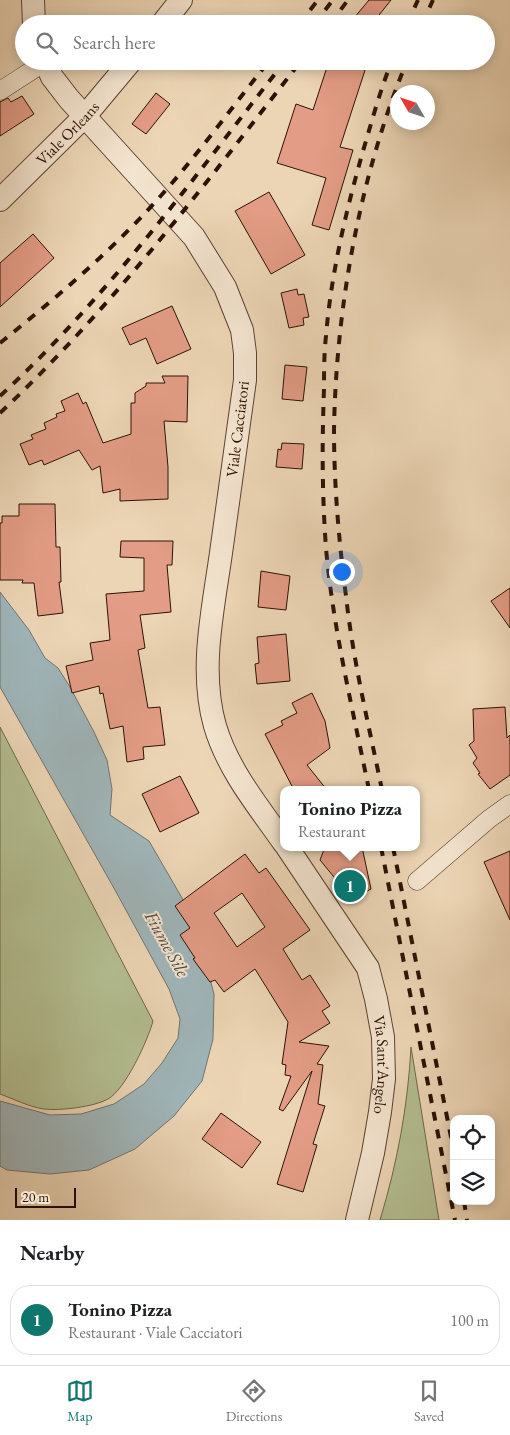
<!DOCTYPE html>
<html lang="en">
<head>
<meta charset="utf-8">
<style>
	body { margin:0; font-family:"EB Garamond",serif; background:#f6f6f6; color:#202124 }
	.controls { position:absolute; right:15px; bottom:15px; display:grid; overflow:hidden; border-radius:10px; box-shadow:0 2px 12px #0003 }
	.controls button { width:45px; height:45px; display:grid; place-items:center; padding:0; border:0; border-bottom:1px solid #e0e0e0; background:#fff; color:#202124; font:25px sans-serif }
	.compass { position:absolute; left:390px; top:85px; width:45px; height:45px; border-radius:50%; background:#fff; box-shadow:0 2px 12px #0003; rotate:309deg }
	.scale { position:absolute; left:15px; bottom:12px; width:61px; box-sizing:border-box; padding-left:5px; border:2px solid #2c1206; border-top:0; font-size:14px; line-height:18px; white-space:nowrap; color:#2c1206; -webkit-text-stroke:4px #f3e4cf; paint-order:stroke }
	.you { position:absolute; left:341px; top:571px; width:18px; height:18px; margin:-12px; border:4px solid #fff; border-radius:50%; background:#1a73e8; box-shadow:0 0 0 8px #1a73e833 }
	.badge { display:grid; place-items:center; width:32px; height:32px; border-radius:50%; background:#0f766e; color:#fff; font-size:16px; font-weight:700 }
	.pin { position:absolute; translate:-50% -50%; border:2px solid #fff; box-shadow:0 1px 5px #0006 }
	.popup { position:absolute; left:280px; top:786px; width:140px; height:65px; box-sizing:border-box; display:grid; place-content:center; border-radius:10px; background:#fff; filter:drop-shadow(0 1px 4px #0005); font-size:16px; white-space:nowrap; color:#757577 }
	.popup b { font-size:19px; color:#202124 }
	.popup::after { content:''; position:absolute; left:50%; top:100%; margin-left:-10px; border:10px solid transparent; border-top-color:#fff }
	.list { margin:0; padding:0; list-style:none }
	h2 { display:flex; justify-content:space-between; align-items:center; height:65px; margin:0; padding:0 20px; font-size:21px }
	h2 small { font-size:16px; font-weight:400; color:#757577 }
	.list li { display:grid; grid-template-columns:32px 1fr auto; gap:15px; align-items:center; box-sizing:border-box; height:70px; margin:0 10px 10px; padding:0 10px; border:1px solid #e0e0e0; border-radius:20px }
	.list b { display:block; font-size:19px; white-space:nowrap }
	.list p { margin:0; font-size:16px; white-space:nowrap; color:#757577 }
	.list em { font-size:16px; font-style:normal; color:#757577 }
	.icon { flex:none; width:28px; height:28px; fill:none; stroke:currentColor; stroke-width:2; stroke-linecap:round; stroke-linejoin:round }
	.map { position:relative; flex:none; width:510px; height:1220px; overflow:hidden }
	.search { position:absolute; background:#fff; box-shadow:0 2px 12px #0003; left:15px; right:15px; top:15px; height:55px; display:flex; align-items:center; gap:12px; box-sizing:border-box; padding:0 18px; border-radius:28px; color:#757577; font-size:19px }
	.sheet { height:145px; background:#fff }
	nav { display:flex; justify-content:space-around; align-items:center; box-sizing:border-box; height:70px; border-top:1px solid #e0e0e0; background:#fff; font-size:14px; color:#757577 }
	nav a { display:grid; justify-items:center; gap:2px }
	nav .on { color:#0f766e }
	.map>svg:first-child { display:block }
	.green { fill:#b3be91; stroke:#70684c }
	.water { fill:#9fb5b9; stroke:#717471 }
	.building { fill:#e39c85; stroke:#2c1206; fill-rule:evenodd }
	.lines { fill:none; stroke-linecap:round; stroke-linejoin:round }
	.minor-casing { stroke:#5c4332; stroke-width:19 }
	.tertiary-casing { stroke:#5c4332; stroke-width:24 }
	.minor { stroke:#f3e4cf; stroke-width:18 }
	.tertiary { stroke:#f3e4cf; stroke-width:22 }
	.rail { stroke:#2c1206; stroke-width:4; stroke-dasharray:9 9; stroke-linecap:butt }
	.labels { text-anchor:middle; stroke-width:4; stroke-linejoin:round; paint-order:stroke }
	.street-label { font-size:16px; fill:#2c1206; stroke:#f3e4cf }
	.water-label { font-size:18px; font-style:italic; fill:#544b45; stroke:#f3e4cf }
</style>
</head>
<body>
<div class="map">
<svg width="510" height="1220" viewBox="0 0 510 1220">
	<rect width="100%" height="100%" fill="#ecd5b5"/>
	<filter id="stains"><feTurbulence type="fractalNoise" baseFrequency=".004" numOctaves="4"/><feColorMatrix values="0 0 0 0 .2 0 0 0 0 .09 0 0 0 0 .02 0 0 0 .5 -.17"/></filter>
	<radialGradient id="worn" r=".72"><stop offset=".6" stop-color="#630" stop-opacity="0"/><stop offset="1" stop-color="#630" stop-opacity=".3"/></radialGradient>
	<g class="green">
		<path d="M0,727L153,1021C148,1040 125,1090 108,1099C94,1107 59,1111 44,1109C29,1107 14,1099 0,1094Z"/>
		<path d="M411,1047L439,1220H380C397,1164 408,1106 411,1047Z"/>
	</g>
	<polygon class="water" points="0,592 29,630 45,658 58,668 70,687 94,732 107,760 112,789 110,815 149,841 189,910 206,964 214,994 213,1039 202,1081 174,1116 135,1149 89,1170 50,1174 7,1170 0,1166 0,1101 50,1115 81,1114 114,1104 144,1084 162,1063 178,1038 180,1019 169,989 115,890 0,687"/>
	<g class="building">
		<polygon points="369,0 391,0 372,24 349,24"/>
		<polygon points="329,61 368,61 340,147 353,150 329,230 312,225 326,178 277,163 296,104 313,110"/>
		<polygon points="156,93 170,104 146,134 132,124"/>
		<polygon points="22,96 34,114 0,136 0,102 8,98 11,102"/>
		<polygon points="269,192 305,255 271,274 235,211"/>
		<polygon points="33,234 54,258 0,307 0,263"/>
		<polygon points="297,289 298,295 304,294 309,317 303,318 304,325 289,328 281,293"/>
		<polygon points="172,306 191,349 157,364 146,338 130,345 122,328"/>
		<polygon points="285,365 307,367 303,401 282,399"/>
		<polygon points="162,376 188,376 187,422 164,421 168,467 168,499 120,501 120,489 103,493 100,466 92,470 79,450 44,465 42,460 29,465 20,444 33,439 31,435 46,429 44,423 57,417 56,414 65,411 61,401 78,393 83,404 86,402 103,443 131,434 131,403 135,403 135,393 146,386 146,383 165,383"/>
		<polygon points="282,443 304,444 302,469 276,467 278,449 281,450"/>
		<polygon points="19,504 55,504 56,547 60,547 61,582 59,582 63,613 38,616 34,583 22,583 23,580 0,580 0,523 2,523 2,516 19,516"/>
		<polygon points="121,541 173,541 172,565 167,565 171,612 140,615 145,648 138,650 148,708 160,707 165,745 143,747 144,759 127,762 123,726 110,729 103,693 100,694 99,686 72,693 66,666 93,660 90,643 110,640 106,594 144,591 144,558 120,557"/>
		<polygon points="261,571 290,576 286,610 258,607"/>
		<polygon points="510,588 510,628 491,601"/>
		<polygon points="286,634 290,681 257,684 255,664 259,663 257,637"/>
		<polygon points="312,693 325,721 330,748 307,765 327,790 294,790 265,734 283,725 281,721 297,713 292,703"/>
		<polygon points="505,707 507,738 510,735 510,775 490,789 478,774 480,773 473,763 477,758 469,745 474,741 473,709"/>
		<polygon points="180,776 199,813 160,832 142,794"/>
		<polygon points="325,847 362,847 371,889 352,899 320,860"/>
		<polygon points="510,851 510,920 484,862"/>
		<path d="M245,854L259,873L266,868L310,930L283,949L302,980L310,975L330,1006L322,1011L330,1023L299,1042L329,1046L317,1064L323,1065L318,1104L325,1106L313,1144L317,1145L303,1192L277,1184L312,1071L283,1111L279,1109L291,1076L285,1075L286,1065L282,1064L288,1022L255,969L224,992L215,980L210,982L193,959L195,958L180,935L190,928L175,906ZM242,893L265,927L237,947L214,913Z"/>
		<polygon points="221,1113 261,1142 242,1168 202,1139"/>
	</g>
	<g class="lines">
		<g class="minor-casing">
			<g id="minor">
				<polyline points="0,91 45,62"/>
				<polyline points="417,881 489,819 510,804"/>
			</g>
		</g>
		<g class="tertiary-casing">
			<g id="tertiary">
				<polyline points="33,0 34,24"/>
				<polyline points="162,24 181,0"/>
				<path d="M45,61L52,77L69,99L194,237L225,287L242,330L245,353V380C237,438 229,495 221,553C213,610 199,670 215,726C228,770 258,806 284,843"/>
				<path id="s1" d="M0,200L85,116L131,61"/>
				<path id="s2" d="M287,847L368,968L376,999L383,1037L384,1079L380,1112L373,1153L357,1220"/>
			</g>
		</g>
		<use href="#minor" class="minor"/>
		<use href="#tertiary" class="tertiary"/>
		<g class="rail">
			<polyline points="299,24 318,0"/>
			<polyline points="314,24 333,0"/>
			<polyline points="330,24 348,0"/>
			<polyline points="407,24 418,0"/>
			<polyline points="422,24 433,0"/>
			<path d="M0,343C51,302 102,259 147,211C191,164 229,111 269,61"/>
			<path d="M0,396C108,297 195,176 285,61"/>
			<path d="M0,413C113,307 206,183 301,61"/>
			<path d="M369,790C353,710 333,629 326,548C322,495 322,442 324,389C324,372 324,354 326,336C331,274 346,211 363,151C372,121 380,90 392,61"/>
			<path d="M382,790C369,726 353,661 346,596C339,542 334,486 334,430C336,307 360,175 407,61"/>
			<polyline points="381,847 455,1220"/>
			<polyline points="393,847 454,1152"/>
			<polyline points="464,1201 467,1220"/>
		</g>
	</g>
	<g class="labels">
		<g class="street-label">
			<text dy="6" stroke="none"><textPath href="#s1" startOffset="95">Viale Orleans</textPath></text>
			<text transform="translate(237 429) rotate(-83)" y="6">Viale Cacciatori</text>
			<text dy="6" stroke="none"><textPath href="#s2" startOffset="244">Via Sant'Angelo</textPath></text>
		</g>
		<g class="water-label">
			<text transform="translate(167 944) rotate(61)" y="6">Fiume Sile</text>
		</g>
	</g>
	<rect width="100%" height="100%" filter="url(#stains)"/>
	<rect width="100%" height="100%" fill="url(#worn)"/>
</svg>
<div class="controls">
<button><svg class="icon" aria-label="locate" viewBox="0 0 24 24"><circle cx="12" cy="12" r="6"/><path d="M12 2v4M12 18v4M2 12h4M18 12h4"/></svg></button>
<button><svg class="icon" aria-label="layers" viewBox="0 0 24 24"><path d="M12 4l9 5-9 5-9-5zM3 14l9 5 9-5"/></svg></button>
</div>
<svg class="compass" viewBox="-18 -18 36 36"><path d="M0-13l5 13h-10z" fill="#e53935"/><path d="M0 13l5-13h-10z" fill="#757577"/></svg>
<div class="scale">20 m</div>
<div class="you"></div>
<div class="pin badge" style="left:350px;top:886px">1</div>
<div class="popup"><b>Tonino Pizza</b>Restaurant</div>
<div class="search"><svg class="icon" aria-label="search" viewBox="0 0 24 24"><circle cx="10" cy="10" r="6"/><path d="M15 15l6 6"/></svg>Search here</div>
</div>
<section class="sheet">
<h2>Nearby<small></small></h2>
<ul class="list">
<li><span class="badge">1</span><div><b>Tonino Pizza</b><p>Restaurant · Viale Cacciatori</p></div><em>100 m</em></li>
</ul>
</section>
<nav>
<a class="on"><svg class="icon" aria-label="map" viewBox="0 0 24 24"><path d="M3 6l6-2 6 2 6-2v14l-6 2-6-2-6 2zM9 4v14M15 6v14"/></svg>Map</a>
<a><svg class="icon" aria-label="directions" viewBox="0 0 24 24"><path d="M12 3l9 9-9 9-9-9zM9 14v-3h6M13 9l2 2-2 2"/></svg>Directions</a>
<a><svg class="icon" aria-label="saved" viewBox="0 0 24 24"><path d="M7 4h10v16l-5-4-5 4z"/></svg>Saved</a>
</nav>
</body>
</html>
